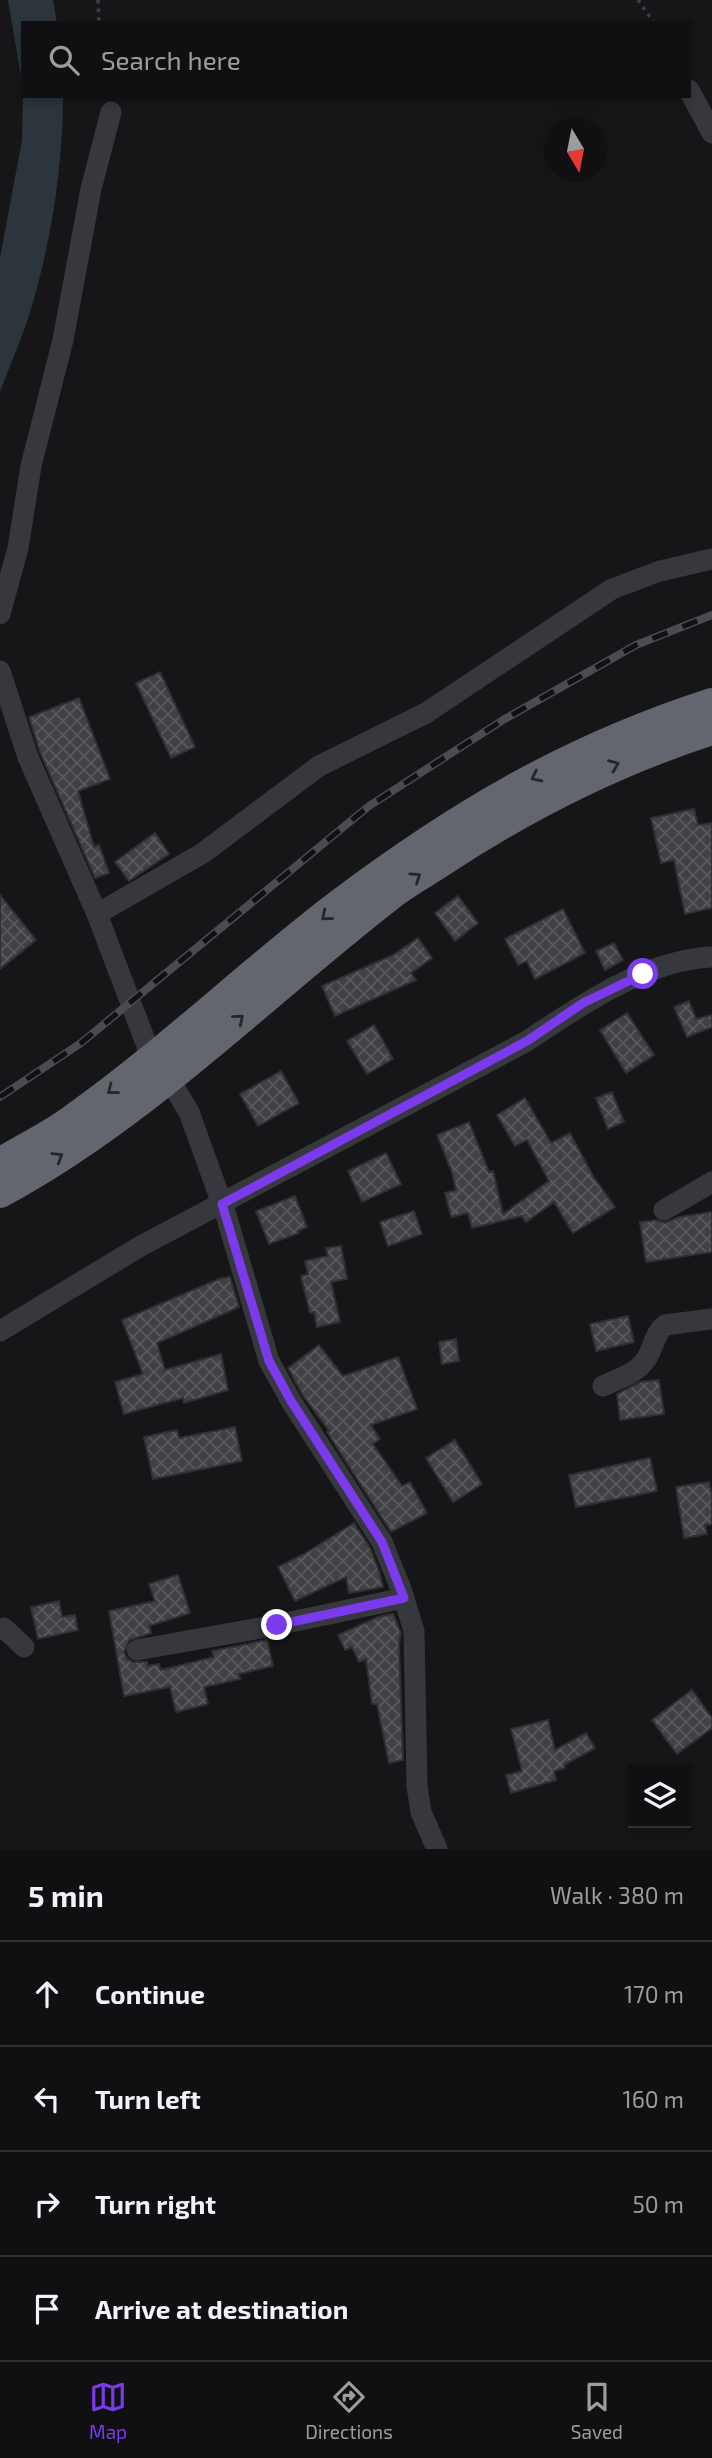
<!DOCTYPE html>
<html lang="en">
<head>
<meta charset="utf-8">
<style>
	body { margin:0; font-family:"Exo 2",sans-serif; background:#19191b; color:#f1f3f6 }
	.controls { position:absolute; right:21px; bottom:21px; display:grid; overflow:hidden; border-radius:0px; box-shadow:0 4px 10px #0003 }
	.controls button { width:63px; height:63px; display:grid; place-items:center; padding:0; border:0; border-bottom:2px solid #303032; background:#101012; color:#f1f3f6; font:35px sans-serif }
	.compass { position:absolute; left:544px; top:119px; width:63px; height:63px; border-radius:50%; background:#101012; box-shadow:0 4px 10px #0003; rotate:170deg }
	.stop { position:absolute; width:21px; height:21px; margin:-16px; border:5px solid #7c3aed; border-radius:50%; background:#fff }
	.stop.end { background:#7c3aed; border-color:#fff; box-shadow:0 2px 7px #0008 }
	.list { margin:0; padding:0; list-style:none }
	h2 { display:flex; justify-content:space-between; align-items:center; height:91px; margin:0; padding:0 28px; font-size:30px }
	h2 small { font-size:23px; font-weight:400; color:#9c9d9f }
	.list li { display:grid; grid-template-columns:46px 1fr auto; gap:21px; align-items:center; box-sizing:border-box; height:105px; padding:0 28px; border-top:2px solid #303032 }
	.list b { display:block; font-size:26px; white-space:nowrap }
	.list em { font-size:23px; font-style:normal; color:#9c9d9f }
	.icon { flex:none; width:38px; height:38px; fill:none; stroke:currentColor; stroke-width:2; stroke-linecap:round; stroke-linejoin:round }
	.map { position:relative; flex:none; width:712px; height:1849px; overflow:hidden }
	.search { position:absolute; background:#101012; box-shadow:0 4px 10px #0003; left:21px; right:21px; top:21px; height:77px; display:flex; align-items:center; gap:18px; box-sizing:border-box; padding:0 24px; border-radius:0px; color:#9c9d9f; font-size:26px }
	.sheet { height:511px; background:#101012 }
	nav { display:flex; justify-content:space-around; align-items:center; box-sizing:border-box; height:98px; border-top:2px solid #303032; background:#101012; font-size:19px; color:#9c9d9f }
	nav a { display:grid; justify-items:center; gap:4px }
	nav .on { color:#7c3aed }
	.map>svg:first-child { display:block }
	.water { fill:#2c353c }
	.building { fill:url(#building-cross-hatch); stroke:#303034; stroke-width:2 }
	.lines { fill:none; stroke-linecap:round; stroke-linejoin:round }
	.path { stroke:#3d3f44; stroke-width:3.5; stroke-dasharray:3.5 5; stroke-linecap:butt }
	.minor { stroke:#37383d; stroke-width:21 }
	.highway { stroke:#63666e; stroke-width:32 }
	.rail-casing { stroke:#4a4c52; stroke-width:8 }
	.rail { stroke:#111113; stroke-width:5; stroke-dasharray:16; stroke-linecap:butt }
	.oneway { stroke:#26262a }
	.route { stroke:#7c3aed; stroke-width:9 }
</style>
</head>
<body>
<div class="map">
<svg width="712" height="1849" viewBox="0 0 712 1849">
	<defs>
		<pattern id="building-cross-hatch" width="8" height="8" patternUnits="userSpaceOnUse" patternTransform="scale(1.75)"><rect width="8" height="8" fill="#404145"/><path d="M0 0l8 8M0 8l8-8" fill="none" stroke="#595a5e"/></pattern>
	</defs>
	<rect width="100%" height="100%" fill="#161618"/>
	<g class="water">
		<polygon points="8,0 53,0 57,23 23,23 23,88"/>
		<path d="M23,96H63C63,165 52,236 33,302C25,332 11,362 0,392V258L22,140Z"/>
	</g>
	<g class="building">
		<polygon points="160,672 195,747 171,758 136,683"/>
		<polygon points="79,698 110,779 78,791 94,847 99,845 109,873 95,878 40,752 29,717"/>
		<polygon points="694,809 698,825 712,823 712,908 685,914 674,860 661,863 651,818"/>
		<polygon points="155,833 169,854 129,881 115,862"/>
		<polygon points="0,895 36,940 0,969"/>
		<polygon points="458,896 478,923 455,941 435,913"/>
		<polygon points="563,909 585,953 535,979 527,961 518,965 505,939"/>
		<polygon points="418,938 432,958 411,973 416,980 335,1016 322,986 393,955"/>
		<polygon points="614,943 623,960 605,970 596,951"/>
		<polygon points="689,1001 696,1019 712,1015 712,1027 687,1037 674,1007"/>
		<polygon points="627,1013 654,1055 626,1073 600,1030"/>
		<polygon points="374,1025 393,1059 367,1074 347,1041"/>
		<polygon points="281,1071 299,1103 258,1126 240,1094"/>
		<polygon points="612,1092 624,1122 608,1129 596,1098"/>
		<polygon points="525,1098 551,1143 570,1133 593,1176 615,1207 573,1233 554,1202 526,1222 522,1216 472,1228 468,1213 451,1217 445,1193 456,1190 452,1172 437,1135 469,1122 489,1172 493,1171 503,1214 549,1181 527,1140 515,1146 497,1115"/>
		<polygon points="386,1153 401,1184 362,1202 348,1171"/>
		<polygon points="295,1196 307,1227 298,1231 299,1233 269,1244 256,1211"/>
		<polygon points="414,1211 422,1234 388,1246 380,1222"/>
		<polygon points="712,1212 712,1252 646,1262 640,1222 656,1220 665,1223 679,1217"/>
		<polygon points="341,1246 347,1279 331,1282 340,1322 317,1327 314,1312 310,1313 301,1276 308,1274 305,1261 328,1256 326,1248"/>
		<polygon points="230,1277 239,1307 157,1343 165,1370 221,1354 228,1390 184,1403 183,1398 124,1414 115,1382 143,1374 122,1320 219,1279"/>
		<polygon points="628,1316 634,1342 596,1351 590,1324"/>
		<polygon points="456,1339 459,1361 442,1364 439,1342"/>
		<polygon points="319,1345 343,1376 398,1357 417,1409 371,1425 380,1439 373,1444 402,1486 410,1482 427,1513 391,1532 327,1432 329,1431 302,1394 288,1368"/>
		<polygon points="659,1380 664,1414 620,1420 617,1394 640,1382"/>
		<polygon points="235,1427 242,1461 153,1479 144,1437 177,1430 179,1438"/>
		<polygon points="455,1440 482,1484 453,1502 426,1458"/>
		<polygon points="650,1458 657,1491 576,1507 569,1475"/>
		<polygon points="709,1482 712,1496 712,1524 705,1525 707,1534 684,1538 676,1487"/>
		<polygon points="354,1523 370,1548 379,1571 383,1587 349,1593 346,1577 295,1601 278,1567 304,1554"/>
		<polygon points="178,1575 190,1613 149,1626 151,1633 129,1640 124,1652 127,1659 133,1662 147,1662 147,1666 159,1664 161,1670 214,1657 212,1651 267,1640 273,1666 239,1674 240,1679 204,1687 208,1704 176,1712 170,1687 124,1696 109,1611 155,1601 149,1584"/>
		<polygon points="59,1601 62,1617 75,1615 78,1630 38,1639 31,1607"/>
		<polygon points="393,1614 401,1633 399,1644 403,1760 389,1763 377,1704 372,1704 366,1659 359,1662 352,1647 345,1650 338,1635 378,1617"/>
		<polygon points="692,1690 712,1718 712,1728 677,1754 652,1720"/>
		<polygon points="548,1720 555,1750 586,1733 595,1748 564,1765 565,1768 554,1771 556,1780 511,1793 506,1775 522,1771 511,1729"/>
	</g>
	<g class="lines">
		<g class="path">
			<polyline points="98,0 99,23"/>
			<polyline points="638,0 654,23"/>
		</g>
		<g class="minor">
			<polyline points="689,90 712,133"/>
			<polyline points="0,614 18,548 31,466 63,340 91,189 111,112"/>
			<polyline points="0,671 28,757 97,914 152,1059"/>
			<polyline points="97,914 203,853 319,766 426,713 612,589 660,571 712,559"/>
			<polyline points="168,1077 189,1112 226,1215 269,1361 291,1401 382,1542 401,1589 414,1631 417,1786 421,1812 437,1849"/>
			<polyline points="664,1210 712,1182"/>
			<path d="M0,1331L139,1247L527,1041C579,1006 648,959 712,957"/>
			<path d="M603,1386C620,1378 641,1372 649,1354C654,1344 656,1332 665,1325L712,1319"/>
			<polyline points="0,1629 4,1628 24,1647"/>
			<polyline points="137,1650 277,1625 404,1598"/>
		</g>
		<g class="highway">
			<path d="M0,1164C24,1149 50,1137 73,1120C165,1055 247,976 337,907C456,817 569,750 712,704"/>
			<path d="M0,1192C144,1114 259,996 388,896C404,883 423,873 441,861C526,805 615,760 712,729"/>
		</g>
		<g class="rail-casing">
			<polyline id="rail" points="0,1097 81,1043 369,806 503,720 636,645 712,615"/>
		</g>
		<use href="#rail" class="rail"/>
	</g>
	<defs><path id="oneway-chevron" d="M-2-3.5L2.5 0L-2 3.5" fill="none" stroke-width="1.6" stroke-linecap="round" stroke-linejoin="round" transform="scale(1.75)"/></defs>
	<g class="oneway">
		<use href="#oneway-chevron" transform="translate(614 765) rotate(-22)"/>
		<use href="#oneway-chevron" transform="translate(536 777) rotate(154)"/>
		<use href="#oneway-chevron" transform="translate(416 877) rotate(-34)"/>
		<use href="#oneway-chevron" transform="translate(326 916) rotate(141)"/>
		<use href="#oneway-chevron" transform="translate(239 1019) rotate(-40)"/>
		<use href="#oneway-chevron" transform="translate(112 1090) rotate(142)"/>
		<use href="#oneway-chevron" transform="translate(58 1157) rotate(-32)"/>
	</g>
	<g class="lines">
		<polyline class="route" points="277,1625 404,1598 382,1542 291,1401 269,1361 222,1204 527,1041 583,1003 643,974"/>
	</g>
</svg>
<div class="controls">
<button><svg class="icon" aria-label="layers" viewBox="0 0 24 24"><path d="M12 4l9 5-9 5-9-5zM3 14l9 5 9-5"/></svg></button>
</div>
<svg class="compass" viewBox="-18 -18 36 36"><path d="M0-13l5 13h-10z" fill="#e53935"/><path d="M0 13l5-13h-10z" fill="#9c9d9f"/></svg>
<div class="stop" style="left:643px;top:974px"></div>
<div class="stop end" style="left:277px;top:1625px"></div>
<div class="search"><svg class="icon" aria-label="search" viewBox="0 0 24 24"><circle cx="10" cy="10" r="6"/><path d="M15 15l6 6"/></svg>Search here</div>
</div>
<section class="sheet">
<h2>5 min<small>Walk · 380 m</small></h2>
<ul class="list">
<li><svg class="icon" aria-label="ahead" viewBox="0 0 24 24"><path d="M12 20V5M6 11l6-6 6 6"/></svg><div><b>Continue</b></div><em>170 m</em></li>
<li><svg class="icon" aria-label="left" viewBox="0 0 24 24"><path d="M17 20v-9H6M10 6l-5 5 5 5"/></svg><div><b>Turn left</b></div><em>160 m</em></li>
<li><svg class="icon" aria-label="right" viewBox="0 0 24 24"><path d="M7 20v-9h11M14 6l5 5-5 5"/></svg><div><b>Turn right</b></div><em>50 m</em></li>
<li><svg class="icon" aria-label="arrive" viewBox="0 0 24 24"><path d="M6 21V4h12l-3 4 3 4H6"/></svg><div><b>Arrive at destination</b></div></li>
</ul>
</section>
<nav>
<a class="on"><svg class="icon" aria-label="map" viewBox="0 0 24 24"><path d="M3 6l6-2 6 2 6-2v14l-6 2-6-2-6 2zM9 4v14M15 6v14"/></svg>Map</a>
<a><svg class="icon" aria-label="directions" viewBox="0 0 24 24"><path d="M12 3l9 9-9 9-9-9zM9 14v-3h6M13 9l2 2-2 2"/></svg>Directions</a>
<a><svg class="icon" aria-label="saved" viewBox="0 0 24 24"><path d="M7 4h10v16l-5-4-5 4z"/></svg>Saved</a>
</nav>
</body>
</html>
